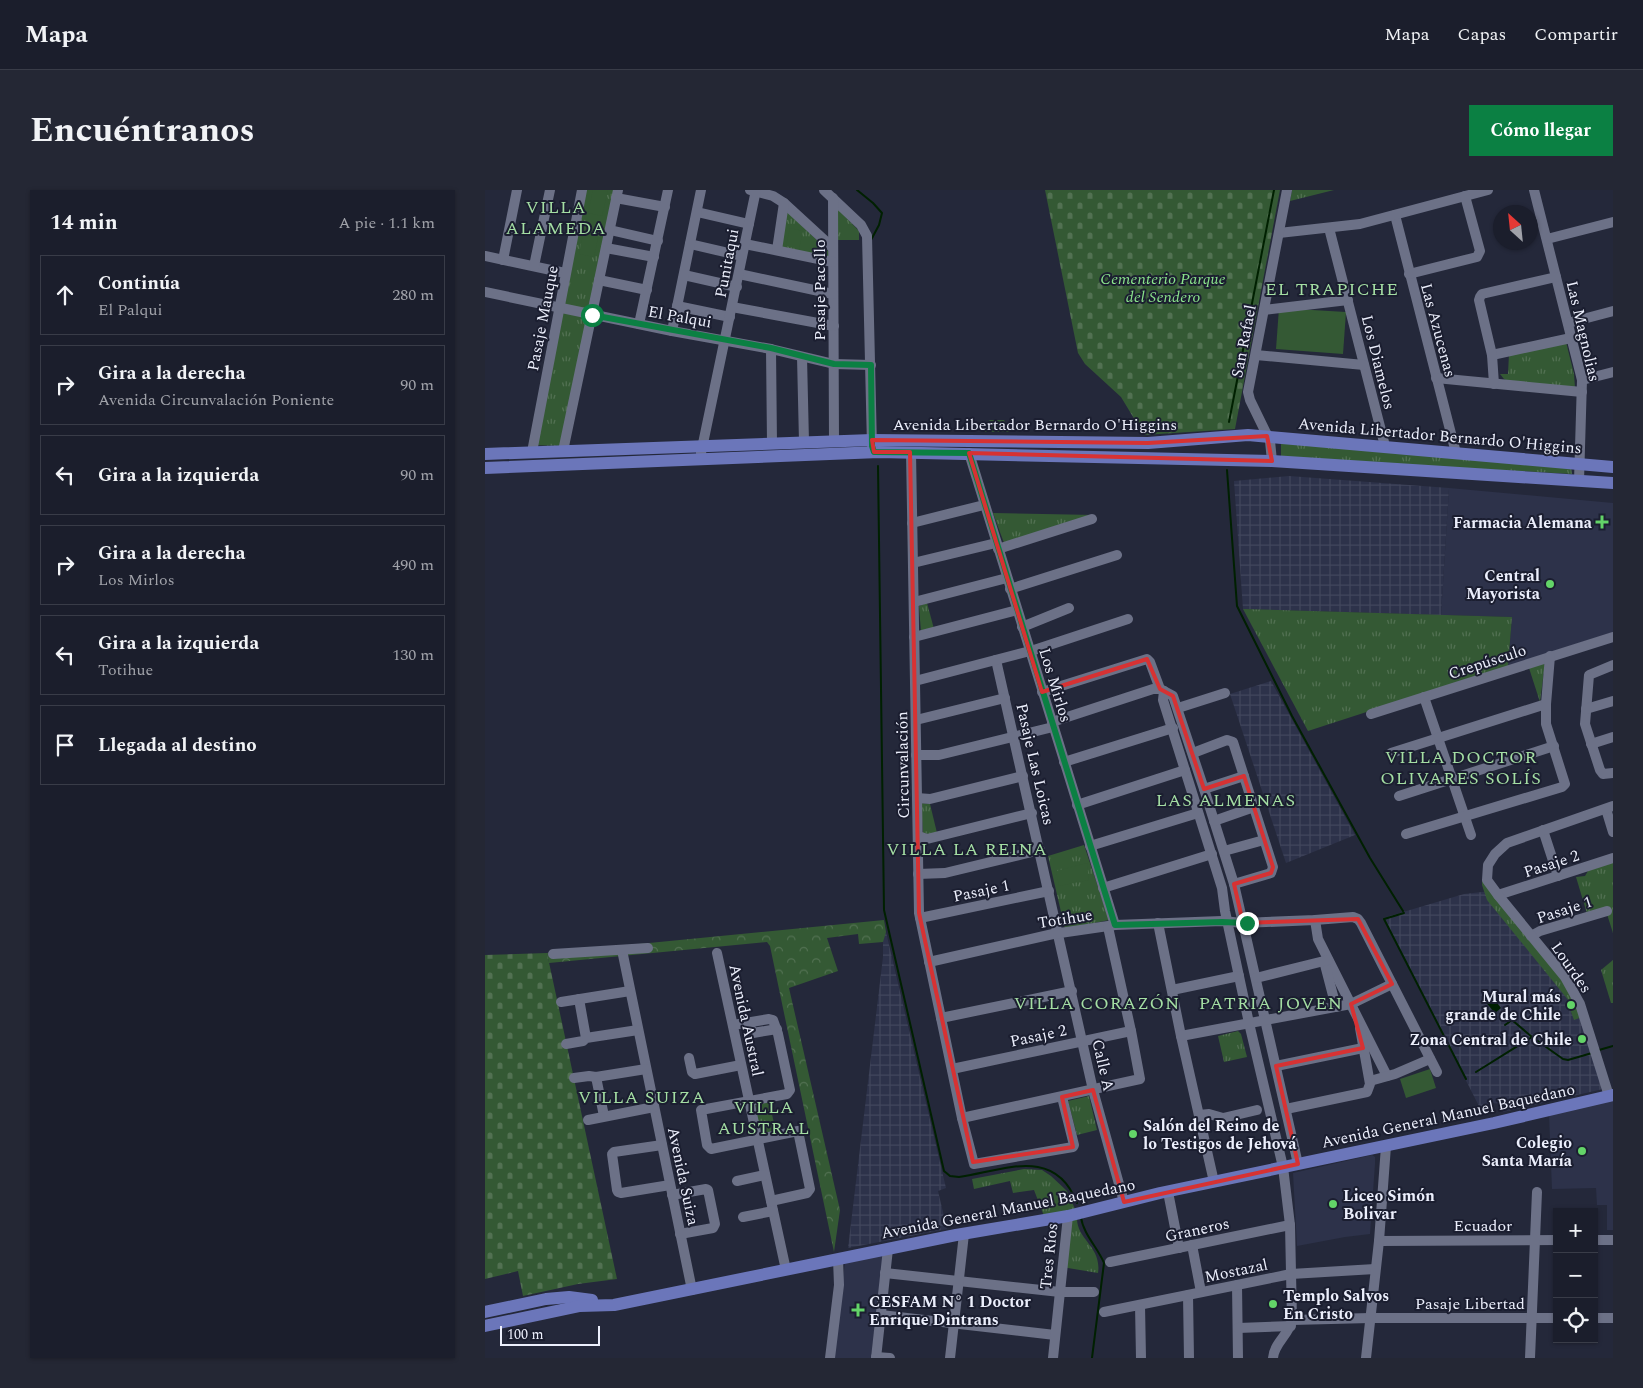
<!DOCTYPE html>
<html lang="es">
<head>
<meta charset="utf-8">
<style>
	body { margin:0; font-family:Spectral,serif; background:#242734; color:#f1f3f6 }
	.controls { position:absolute; right:15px; bottom:15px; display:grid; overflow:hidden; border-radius:0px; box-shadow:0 1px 4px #0004 }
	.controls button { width:45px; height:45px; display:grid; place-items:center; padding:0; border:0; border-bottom:1px solid #393c48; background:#1b1e2c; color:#f1f3f6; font:25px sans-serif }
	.compass { position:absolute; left:1008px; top:15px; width:45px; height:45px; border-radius:50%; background:#1b1e2c; box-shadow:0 1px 4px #0004; rotate:333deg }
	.scale { position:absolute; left:15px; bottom:12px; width:100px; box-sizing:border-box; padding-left:5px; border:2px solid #eceffc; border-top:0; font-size:14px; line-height:18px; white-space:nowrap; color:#eceffc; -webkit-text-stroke:4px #1b1e30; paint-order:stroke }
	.stop { position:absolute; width:15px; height:15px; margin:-11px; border:4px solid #0b8043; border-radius:50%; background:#fff }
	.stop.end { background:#0b8043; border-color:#fff; box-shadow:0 1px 5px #0008 }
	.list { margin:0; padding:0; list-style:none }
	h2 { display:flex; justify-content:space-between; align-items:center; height:65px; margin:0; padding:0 20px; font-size:21px }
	h2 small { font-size:16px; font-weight:400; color:#a0a2a9 }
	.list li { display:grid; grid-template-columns:32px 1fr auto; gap:15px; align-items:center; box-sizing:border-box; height:80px; margin:0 10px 10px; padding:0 10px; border:1px solid #393c48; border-radius:0px }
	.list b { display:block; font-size:19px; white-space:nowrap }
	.list p { margin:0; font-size:16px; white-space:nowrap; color:#a0a2a9 }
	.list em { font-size:16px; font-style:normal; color:#a0a2a9 }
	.icon { flex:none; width:28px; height:28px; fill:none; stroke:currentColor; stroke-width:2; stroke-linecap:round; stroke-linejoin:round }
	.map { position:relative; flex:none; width:1128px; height:1168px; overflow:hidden; border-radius:0px }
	header { display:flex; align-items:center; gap:30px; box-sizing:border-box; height:70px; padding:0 25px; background:#1b1e2c; border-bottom:1px solid #393c48 }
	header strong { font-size:24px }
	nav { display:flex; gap:28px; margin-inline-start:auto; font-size:18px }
	.intro { display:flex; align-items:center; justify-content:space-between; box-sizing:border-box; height:120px; padding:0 30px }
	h1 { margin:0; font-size:35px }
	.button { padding:12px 22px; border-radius:0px; background:#0b8043; color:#fff; font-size:18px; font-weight:700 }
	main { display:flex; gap:30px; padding:0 30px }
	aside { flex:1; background:#1b1e2c; border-radius:0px; box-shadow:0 1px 4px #0004 }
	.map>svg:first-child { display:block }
	.built { fill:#2d324a }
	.industrial { fill:url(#industrial-grid) }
	.grass { fill:url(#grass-tufts) }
	.forest { fill:url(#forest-crowns) }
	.cemetery { fill:url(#cemetery-stones) }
	.garden { fill:#345934 }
	.water { fill:#002001 }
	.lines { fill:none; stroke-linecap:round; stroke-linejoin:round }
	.stream { stroke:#002001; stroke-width:2 }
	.minor { stroke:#6c7187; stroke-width:10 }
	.major { stroke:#6b76ba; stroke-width:12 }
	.route { stroke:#0b8043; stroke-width:6 }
	.marked { fill:none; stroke:#d73233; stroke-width:4; stroke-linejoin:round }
	.poi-dot { fill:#63d468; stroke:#1b1e30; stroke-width:2 }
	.labels { text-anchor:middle; stroke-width:4; stroke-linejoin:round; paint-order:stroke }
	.street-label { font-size:16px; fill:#eceffc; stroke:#1b1e30 }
	.park-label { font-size:16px; font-style:italic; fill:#8ae38b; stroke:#1b1e30 }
	.poi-label { font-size:16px; font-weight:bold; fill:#eceffc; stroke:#1b1e30; text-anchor:end }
	.neighbourhood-label { font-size:18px; letter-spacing:1px; fill:#a4dea3; stroke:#1b1e30 }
</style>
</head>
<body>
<header>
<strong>Mapa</strong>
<nav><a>Mapa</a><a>Capas</a><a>Compartir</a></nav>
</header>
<div class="intro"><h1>Encuéntranos</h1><a class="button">Cómo llegar</a></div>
<main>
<aside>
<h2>14 min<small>A pie · 1.1 km</small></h2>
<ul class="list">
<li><svg class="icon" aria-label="ahead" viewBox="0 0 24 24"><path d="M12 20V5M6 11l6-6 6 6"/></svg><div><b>Continúa</b><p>El Palqui</p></div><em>280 m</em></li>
<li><svg class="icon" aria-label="right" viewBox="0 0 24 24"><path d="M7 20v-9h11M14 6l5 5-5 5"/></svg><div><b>Gira a la derecha</b><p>Avenida Circunvalación Poniente</p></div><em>90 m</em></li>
<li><svg class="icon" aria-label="left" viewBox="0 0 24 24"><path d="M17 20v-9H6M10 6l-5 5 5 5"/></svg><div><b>Gira a la izquierda</b></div><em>90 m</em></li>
<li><svg class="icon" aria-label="right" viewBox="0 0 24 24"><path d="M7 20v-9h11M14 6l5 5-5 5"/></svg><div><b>Gira a la derecha</b><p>Los Mirlos</p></div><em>490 m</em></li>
<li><svg class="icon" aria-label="left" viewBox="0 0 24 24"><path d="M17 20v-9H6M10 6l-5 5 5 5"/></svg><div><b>Gira a la izquierda</b><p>Totihue</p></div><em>130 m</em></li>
<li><svg class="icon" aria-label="arrive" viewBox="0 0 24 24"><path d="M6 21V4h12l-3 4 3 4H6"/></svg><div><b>Llegada al destino</b></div></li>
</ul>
</aside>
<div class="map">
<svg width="1128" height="1168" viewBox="0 0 1128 1168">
	<defs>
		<pattern id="industrial-grid" width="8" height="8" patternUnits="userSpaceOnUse" patternTransform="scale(1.25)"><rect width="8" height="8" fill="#2d324a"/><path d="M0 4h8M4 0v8" fill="none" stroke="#41465c"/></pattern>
		<pattern id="grass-tufts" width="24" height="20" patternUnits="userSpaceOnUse" patternTransform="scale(1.25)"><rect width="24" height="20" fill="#345934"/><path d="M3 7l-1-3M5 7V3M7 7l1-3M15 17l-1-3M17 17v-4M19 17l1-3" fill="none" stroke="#527152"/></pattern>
		<pattern id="forest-crowns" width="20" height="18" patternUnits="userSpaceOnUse" patternTransform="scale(1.25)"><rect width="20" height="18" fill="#345934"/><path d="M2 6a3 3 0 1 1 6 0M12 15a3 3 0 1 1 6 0" fill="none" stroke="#527152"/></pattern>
		<pattern id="cemetery-stones" width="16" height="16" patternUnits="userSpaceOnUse" patternTransform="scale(1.25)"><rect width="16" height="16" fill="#345934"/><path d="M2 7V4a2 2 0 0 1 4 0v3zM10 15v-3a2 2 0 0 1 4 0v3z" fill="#527152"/></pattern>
	</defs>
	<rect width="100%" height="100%" fill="#24283a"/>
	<g class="built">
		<polygon points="964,298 1128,313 1128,442 1023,476 1027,427 956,425"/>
		<polygon points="1128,908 1128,1040 1122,1040 1122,1015 1112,1015 1111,998 1067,999 1064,924"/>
		<polygon points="887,965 890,967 890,974 885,1044 860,1047 812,1056 808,983"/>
		<polygon points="398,1064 386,1168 349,1168 360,1072"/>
	</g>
	<g class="industrial">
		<polygon points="804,286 964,298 956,425 758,419 749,291"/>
		<polygon points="786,491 870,645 801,673 745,504"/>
		<polygon points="1006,701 1087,803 1118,899 1018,922 1015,914 1008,913 996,920 898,728 979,704"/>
		<polygon points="398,742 401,742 461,998 453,1001 462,1039 363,1058 398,767"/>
	</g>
	<g class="grass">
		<polygon points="101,0 131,0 78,256 46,255"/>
		<polygon points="807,0 849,0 805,11"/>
		<polygon points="352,18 374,41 374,50 352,50"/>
		<polygon points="301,20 344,62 344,69 295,59"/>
		<polygon points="1081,152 1089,184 1090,198 1023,191 1019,189 1015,184 1023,184 1024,164"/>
		<polygon points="796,251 1086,277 1087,284 796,268"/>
		<polygon points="508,323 610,325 519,353"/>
		<polygon points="442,413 449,439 436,442 434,416"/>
		<polygon points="758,419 1027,427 1023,476 823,541"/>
		<polygon points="1060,473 1055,512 1044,478"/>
		<polygon points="436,613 445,614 452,643 443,644 438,643"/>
		<polygon points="599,655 624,730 580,739 563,666"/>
		<polygon points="1128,669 1128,743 1121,721 1103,727 1091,687 1100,686 1106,676"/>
		<polygon points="997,689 1078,790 1097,827 1089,830 1085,819 1087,817 1084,811 1002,710 997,695"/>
		<polygon points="1128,770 1128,813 1126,813 1116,780"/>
		<polygon points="753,841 756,844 762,867 739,872 733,846"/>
		<polygon points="604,906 612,940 592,945 583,911"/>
		<polygon points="284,911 291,942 275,945 269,914"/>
		<polygon points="539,979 557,980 566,986 582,1001 590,1019 559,1026 549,1000 528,1003 525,991 489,999 487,989"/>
		<path d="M592,1027C591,1050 617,1056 613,1083L577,1077L583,1029Z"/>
	</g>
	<polygon class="forest" points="399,730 401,742 398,752 374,754 373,744 342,748 353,781 304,798 355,1020 349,1062 285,756 282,752 64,773 62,763"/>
	<g class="cemetery">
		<polygon points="560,0 795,0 750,239 659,245 636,207 600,174 593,163"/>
		<polygon points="62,763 132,1089 93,1094 38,1106 33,1081 0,1089 0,765"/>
	</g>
	<g class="garden">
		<polygon points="108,0 123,0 117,26 103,23"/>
		<polygon points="100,35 115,38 109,67 94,64"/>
		<polygon points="305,38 318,41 314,59 301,56"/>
		<polygon points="794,118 861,122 858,164 791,159"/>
		<polygon points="505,230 519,230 526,242 498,242 497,241 502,232"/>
		<polygon points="602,673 604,690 574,696 571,681"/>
		<polygon points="945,879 951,898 921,908 915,889"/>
	</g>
	<polygon class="water" points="1005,804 1016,818 1010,823 997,808"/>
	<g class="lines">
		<g class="stream">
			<polyline points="372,0 388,13 397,23 394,35 386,50"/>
			<polyline points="744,232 789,0"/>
			<path d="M393,276L399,720L459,981L465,986L474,987C520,980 570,956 592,1013"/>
			<polyline points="742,280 752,416 807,526 885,668 918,721"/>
			<polyline points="919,723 899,729 981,889"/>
			<polyline points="1020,835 1027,830 1047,847 1078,869 1083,870 1107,863"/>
			<polyline points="1114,860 1128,856"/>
			<polyline points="991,882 1047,847"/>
			<path d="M596,1027C598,1044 613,1058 619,1073L607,1168"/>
		</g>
		<g class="minor">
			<polyline points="265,0 288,6 299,13 348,58"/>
			<polyline points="339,0 376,35 382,46 387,256"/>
			<polyline points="1049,0 1097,190 1094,291"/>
			<polyline points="131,8 180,17"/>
			<polyline points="348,8 349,251"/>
			<polyline points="212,22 264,34"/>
			<polyline points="910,25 971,263"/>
			<polyline points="844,38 900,256"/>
			<polyline points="125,40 173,51"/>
			<polyline points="794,43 875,34 1003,0"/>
			<polyline points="1062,49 1128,32"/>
			<polyline points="205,54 257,66"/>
			<polyline points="260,54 348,72"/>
			<polyline points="121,58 169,67"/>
			<polyline points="292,60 299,13"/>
			<polyline points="0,66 80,83"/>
			<polyline points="18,70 32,0"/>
			<polyline points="49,76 65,0"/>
			<polyline points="254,84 348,104"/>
			<polyline points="924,84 992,67 995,61 980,6"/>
			<polyline points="199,85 252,97"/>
			<polyline points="114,90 162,100"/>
			<polyline points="0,102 187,141 286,159 349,174 386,175"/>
			<polyline points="192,116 245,127"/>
			<polyline points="247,117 349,136"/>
			<polyline points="779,120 863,110"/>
			<polyline points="1083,133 1128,121"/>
			<polyline points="154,134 183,0"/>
			<polyline points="187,141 216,0"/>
			<polyline points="286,159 287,254"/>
			<polyline points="771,165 879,175"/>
			<polyline points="1007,165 1086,148"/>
			<polyline points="317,167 319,252"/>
			<polyline points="951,188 1097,202"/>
			<polyline points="1097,190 1128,182"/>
			<polyline points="1009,194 1007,165 994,110 995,107 997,104 1071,87"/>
			<polyline points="78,261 133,0"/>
			<polyline points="47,262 97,0"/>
			<polyline points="426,262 434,723 477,928 489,974 588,957 589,955 577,907"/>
			<polyline points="216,263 271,0"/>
			<polyline points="484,263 630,735"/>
			<polyline points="787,271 785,251 765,210 763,202 802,0"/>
			<polyline points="427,333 499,315"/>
			<polyline points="513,359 607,329"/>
			<polyline points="428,373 511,353"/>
			<polyline points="525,399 632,365"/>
			<polyline points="429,412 522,388"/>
			<polyline points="537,437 584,418"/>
			<polyline points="429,447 532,420"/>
			<polyline points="511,470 608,900 639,1012"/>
			<polyline points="1128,475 1104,485 1100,534 1115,580 1118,584 1128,583"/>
			<polyline points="430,491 549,460 643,429"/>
			<path d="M679,501L678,510L737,698L740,721L764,833L798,977L805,1035L807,1130C804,1145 789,1153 788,1168"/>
			<polyline points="557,502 662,469 665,472 675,499"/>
			<polyline points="939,507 986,645"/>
			<polyline points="693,518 740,503"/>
			<polyline points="1101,519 1128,511"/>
			<polyline points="886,524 1128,447"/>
			<polyline points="431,530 520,508"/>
			<polyline points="567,532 668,499 675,499 688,506 719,599 749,694 813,974"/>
			<polyline points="1106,554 1128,547"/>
			<polyline points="708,563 742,550 748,552 788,677 786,683 749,694"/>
			<polyline points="906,563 1061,514"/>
			<polyline points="431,565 454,565 568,537"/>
			<polyline points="579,572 688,538"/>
			<polyline points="719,599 759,586"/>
			<polyline points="914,606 1069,556"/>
			<polyline points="432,608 445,609 538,586"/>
			<polyline points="592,615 700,580"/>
			<polyline points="1121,619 1128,642"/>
			<polyline points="729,631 769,617"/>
			<polyline points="1058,640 1073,686"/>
			<polyline points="921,644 1077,597 1080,594 1061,534 1061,514 1065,466"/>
			<polyline points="433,646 442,649 547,623"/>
			<polyline points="605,656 713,623"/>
			<polyline points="739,661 779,650"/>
			<polyline points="433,684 460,683 555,660"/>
			<polyline points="618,698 727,664"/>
			<polyline points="1013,705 1128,668"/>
			<polyline points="435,728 564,701"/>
			<polyline points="830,730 833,749 902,886"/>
			<polyline points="673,733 696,846 729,992"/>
			<polyline points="1046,746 1055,741 1122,721"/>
			<polyline points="137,760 207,1100"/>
			<polyline points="232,763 301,1080"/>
			<polyline points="68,764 163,758"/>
			<polyline points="839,771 851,817"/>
			<polyline points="444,772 568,744 630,735 737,731 758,733 830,730 868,727 873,729 876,733 952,882"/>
			<polyline points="771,788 843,770"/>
			<polyline points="687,800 754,786"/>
			<polyline points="94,809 101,848"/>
			<polyline points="76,812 145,801"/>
			<polyline points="456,828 587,801"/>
			<polyline points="263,832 268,843 292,839"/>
			<polyline points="248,835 284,829 288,830 293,844 305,900 302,904 216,920 222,955 226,959 313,941 325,999 322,1003 286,1011"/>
			<polyline points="696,846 866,814 907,794"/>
			<polyline points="81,854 98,851 101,848 153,840"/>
			<polyline points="204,868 207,882 210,884 256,875"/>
			<polyline points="791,876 878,858"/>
			<polyline points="467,879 646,841"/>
			<polyline points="111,887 119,926"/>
			<polyline points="89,888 104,886 111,887 161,879"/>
			<polyline points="885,891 910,884 945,869"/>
			<polyline points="1124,906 1095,814 1080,787 1013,705 1002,690 1003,675 1010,664 1022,653 1128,616"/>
			<polyline points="801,919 882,902 885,894 875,838"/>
			<polyline points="714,925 724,924 738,928 772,920"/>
			<polyline points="477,928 655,889 646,841 623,737"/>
			<polyline points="103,930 169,917"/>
			<polyline points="177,955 129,962 127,964 132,1000 133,1002 136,1003 185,995"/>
			<polyline points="252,991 280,985"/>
			<polyline points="683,1002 694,1058"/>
			<polyline points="187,1005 221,999 223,1000 230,1034 228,1038 195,1044"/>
			<polyline points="258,1027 288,1021"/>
			<polyline points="1109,1050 1128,1050"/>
			<polyline points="894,1051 1072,1050"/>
			<polyline points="707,1055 716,1102"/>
			<polyline points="625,1072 805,1035"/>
			<polyline points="400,1083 575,1102 609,1102"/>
			<polyline points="752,1095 753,1168"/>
			<polyline points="703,1105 704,1168"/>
			<polyline points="655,1115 656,1168"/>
			<polyline points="619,1122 806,1084 890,1079"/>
			<polyline points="396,1125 570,1145"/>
			<polyline points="1109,1128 1128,1128"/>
			<polyline points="807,1130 885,1128 1072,1128"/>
			<polyline points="753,1138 806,1136"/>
			<polyline points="391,1167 405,1168"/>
			<polyline points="345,1168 354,1095 353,1069"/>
			<polyline points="391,1168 403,1059"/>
			<polyline points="465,1168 479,1044"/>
			<polyline points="568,1168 583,1026"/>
			<polyline points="881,1168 894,1051 901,956"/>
			<polyline points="1045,1168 1052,1002"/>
		</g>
		<g class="major">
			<polyline points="0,264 387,250 663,253 763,245 1128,277"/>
			<polyline points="0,278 394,262 787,271 1128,293"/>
			<polyline points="0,1122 61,1109 84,1107 107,1110"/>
			<polyline points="0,1136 95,1116 129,1115 471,1045 583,1026 675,1003 1009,933 1128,905"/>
		</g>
	</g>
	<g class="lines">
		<polyline class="route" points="107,125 286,158 349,174 386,175 387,256 389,262 484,263 630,735 737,732 762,733"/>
	</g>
	<path class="marked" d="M782,246L787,271L484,263L557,502L662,469L675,499L688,506L719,599L759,586L788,677L786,683L749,694L758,733L873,729L907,794L866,814L878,858L791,876L813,974L639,1012L608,900L577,907L588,957L488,972L434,723L425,262H389L387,250L663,253Z"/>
	<g class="poi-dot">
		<path d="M1114.5 324.5h5v5h5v5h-5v5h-5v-5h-5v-5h5z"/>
		<circle cx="1065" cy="394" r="5"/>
		<circle cx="1086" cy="815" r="5"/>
		<circle cx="1097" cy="849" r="5"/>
		<circle cx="648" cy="944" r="5"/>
		<circle cx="1097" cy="961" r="5"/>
		<circle cx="848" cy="1014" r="5"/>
		<circle cx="788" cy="1114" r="5"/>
		<path d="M370.5 1112.5h5v5h5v5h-5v5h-5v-5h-5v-5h5z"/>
	</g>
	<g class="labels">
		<g class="street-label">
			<text transform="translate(241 73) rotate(-79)" y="6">Punitaqui</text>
			<text transform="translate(334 100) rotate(-90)" y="6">Pasaje Pacollo</text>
			<text transform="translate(195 126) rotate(10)" y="6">El Palqui</text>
			<text transform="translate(57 128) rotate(-79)" y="6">Pasaje Mauque</text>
			<text transform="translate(954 140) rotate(75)" y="6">Las Azucenas</text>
			<text transform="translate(1099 141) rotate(77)" y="6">Las Magnolias</text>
			<text transform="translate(758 151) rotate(-79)" y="6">San Rafael</text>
			<text transform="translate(894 172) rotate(76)" y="6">Los Diamelos</text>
			<text x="550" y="240">Avenida Libertador Bernardo O'Higgins</text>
			<text transform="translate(955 245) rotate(5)" y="6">Avenida Libertador Bernardo O'Higgins</text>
			<text transform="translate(1002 471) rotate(-18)" y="6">Crepúsculo</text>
			<text transform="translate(571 495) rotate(73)" y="6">Los Mirlos</text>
			<text transform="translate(551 574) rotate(77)" y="6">Pasaje Las Loicas</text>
			<text transform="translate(417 575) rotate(-91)" y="6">Circunvalación</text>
			<text transform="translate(1066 673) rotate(-18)" y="6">Pasaje 2</text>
			<text transform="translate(496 700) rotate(-12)" y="6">Pasaje 1</text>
			<text transform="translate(1079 719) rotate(-18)" y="6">Pasaje 1</text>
			<text transform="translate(580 728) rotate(-9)" y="6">Totihue</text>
			<text transform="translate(1087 777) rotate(55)" y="6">Lourdes</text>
			<text transform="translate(262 830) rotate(78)" y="6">Avenida Austral</text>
			<text transform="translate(553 845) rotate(-12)" y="6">Pasaje 2</text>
			<text transform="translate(619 875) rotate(77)" y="6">Calle A</text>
			<text transform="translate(963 925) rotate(-12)" y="6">Avenida General Manuel Baquedano</text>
			<text transform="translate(199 986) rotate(78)" y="6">Avenida Suiza</text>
			<text transform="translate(523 1018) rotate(-11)" y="6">Avenida General Manuel Baquedano</text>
			<text x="998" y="1041">Ecuador</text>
			<text transform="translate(712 1039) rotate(-12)" y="6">Graneros</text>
			<text transform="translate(563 1066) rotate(-84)" y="6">Tres Ríos</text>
			<text transform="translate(751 1080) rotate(-12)" y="6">Mostazal</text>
			<text x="985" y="1119">Pasaje Libertad</text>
		</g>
		<g class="park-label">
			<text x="678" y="94">Cementerio Parque<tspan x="678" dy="18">del Sendero</tspan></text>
		</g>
		<g class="poi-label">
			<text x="1107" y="338">Farmacia Alemana</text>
			<text x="1055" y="391">Central<tspan x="1055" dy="18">Mayorista</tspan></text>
			<text x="1076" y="812">Mural más<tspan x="1076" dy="18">grande de Chile</tspan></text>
			<text x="1087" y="855">Zona Central de Chile</text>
			<text x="658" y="941" text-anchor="start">Salón del Reino de<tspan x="658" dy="18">lo Testigos de Jehová</tspan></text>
			<text x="1087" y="958">Colegio<tspan x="1087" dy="18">Santa María</tspan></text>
			<text x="858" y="1011" text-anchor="start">Liceo Simón<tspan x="858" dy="18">Bolivar</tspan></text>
			<text x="798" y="1111" text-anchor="start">Templo Salvos<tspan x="798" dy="18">En Cristo</tspan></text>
			<text x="384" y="1117" text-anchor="start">CESFAM N° 1 Doctor<tspan x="384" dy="18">Enrique Dintrans</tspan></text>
		</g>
		<g class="neighbourhood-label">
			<text x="71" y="23">VILLA<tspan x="71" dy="21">ALAMEDA</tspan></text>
			<text x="847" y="105">EL TRAPICHE</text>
			<text x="976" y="573">VILLA DOCTOR<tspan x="976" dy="21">OLIVARES SOLÍS</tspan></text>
			<text x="741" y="616">LAS ALMENAS</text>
			<text x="482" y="665">VILLA LA REINA</text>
			<text x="612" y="819">VILLA CORAZÓN</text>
			<text x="786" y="819">PATRIA JOVEN</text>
			<text x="157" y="913">VILLA SUIZA</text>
			<text x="279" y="923">VILLA<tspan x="279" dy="21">AUSTRAL</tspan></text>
		</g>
	</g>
</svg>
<div class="controls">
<button>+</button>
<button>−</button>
<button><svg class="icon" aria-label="locate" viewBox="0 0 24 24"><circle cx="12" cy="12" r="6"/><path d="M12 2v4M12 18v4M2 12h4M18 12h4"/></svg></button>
</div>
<svg class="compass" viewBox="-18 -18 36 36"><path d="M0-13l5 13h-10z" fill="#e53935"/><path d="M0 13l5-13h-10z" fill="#a0a2a9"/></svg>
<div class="scale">100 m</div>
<div class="stop" style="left:107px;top:125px"></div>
<div class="stop end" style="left:762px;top:733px"></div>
</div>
</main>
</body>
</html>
